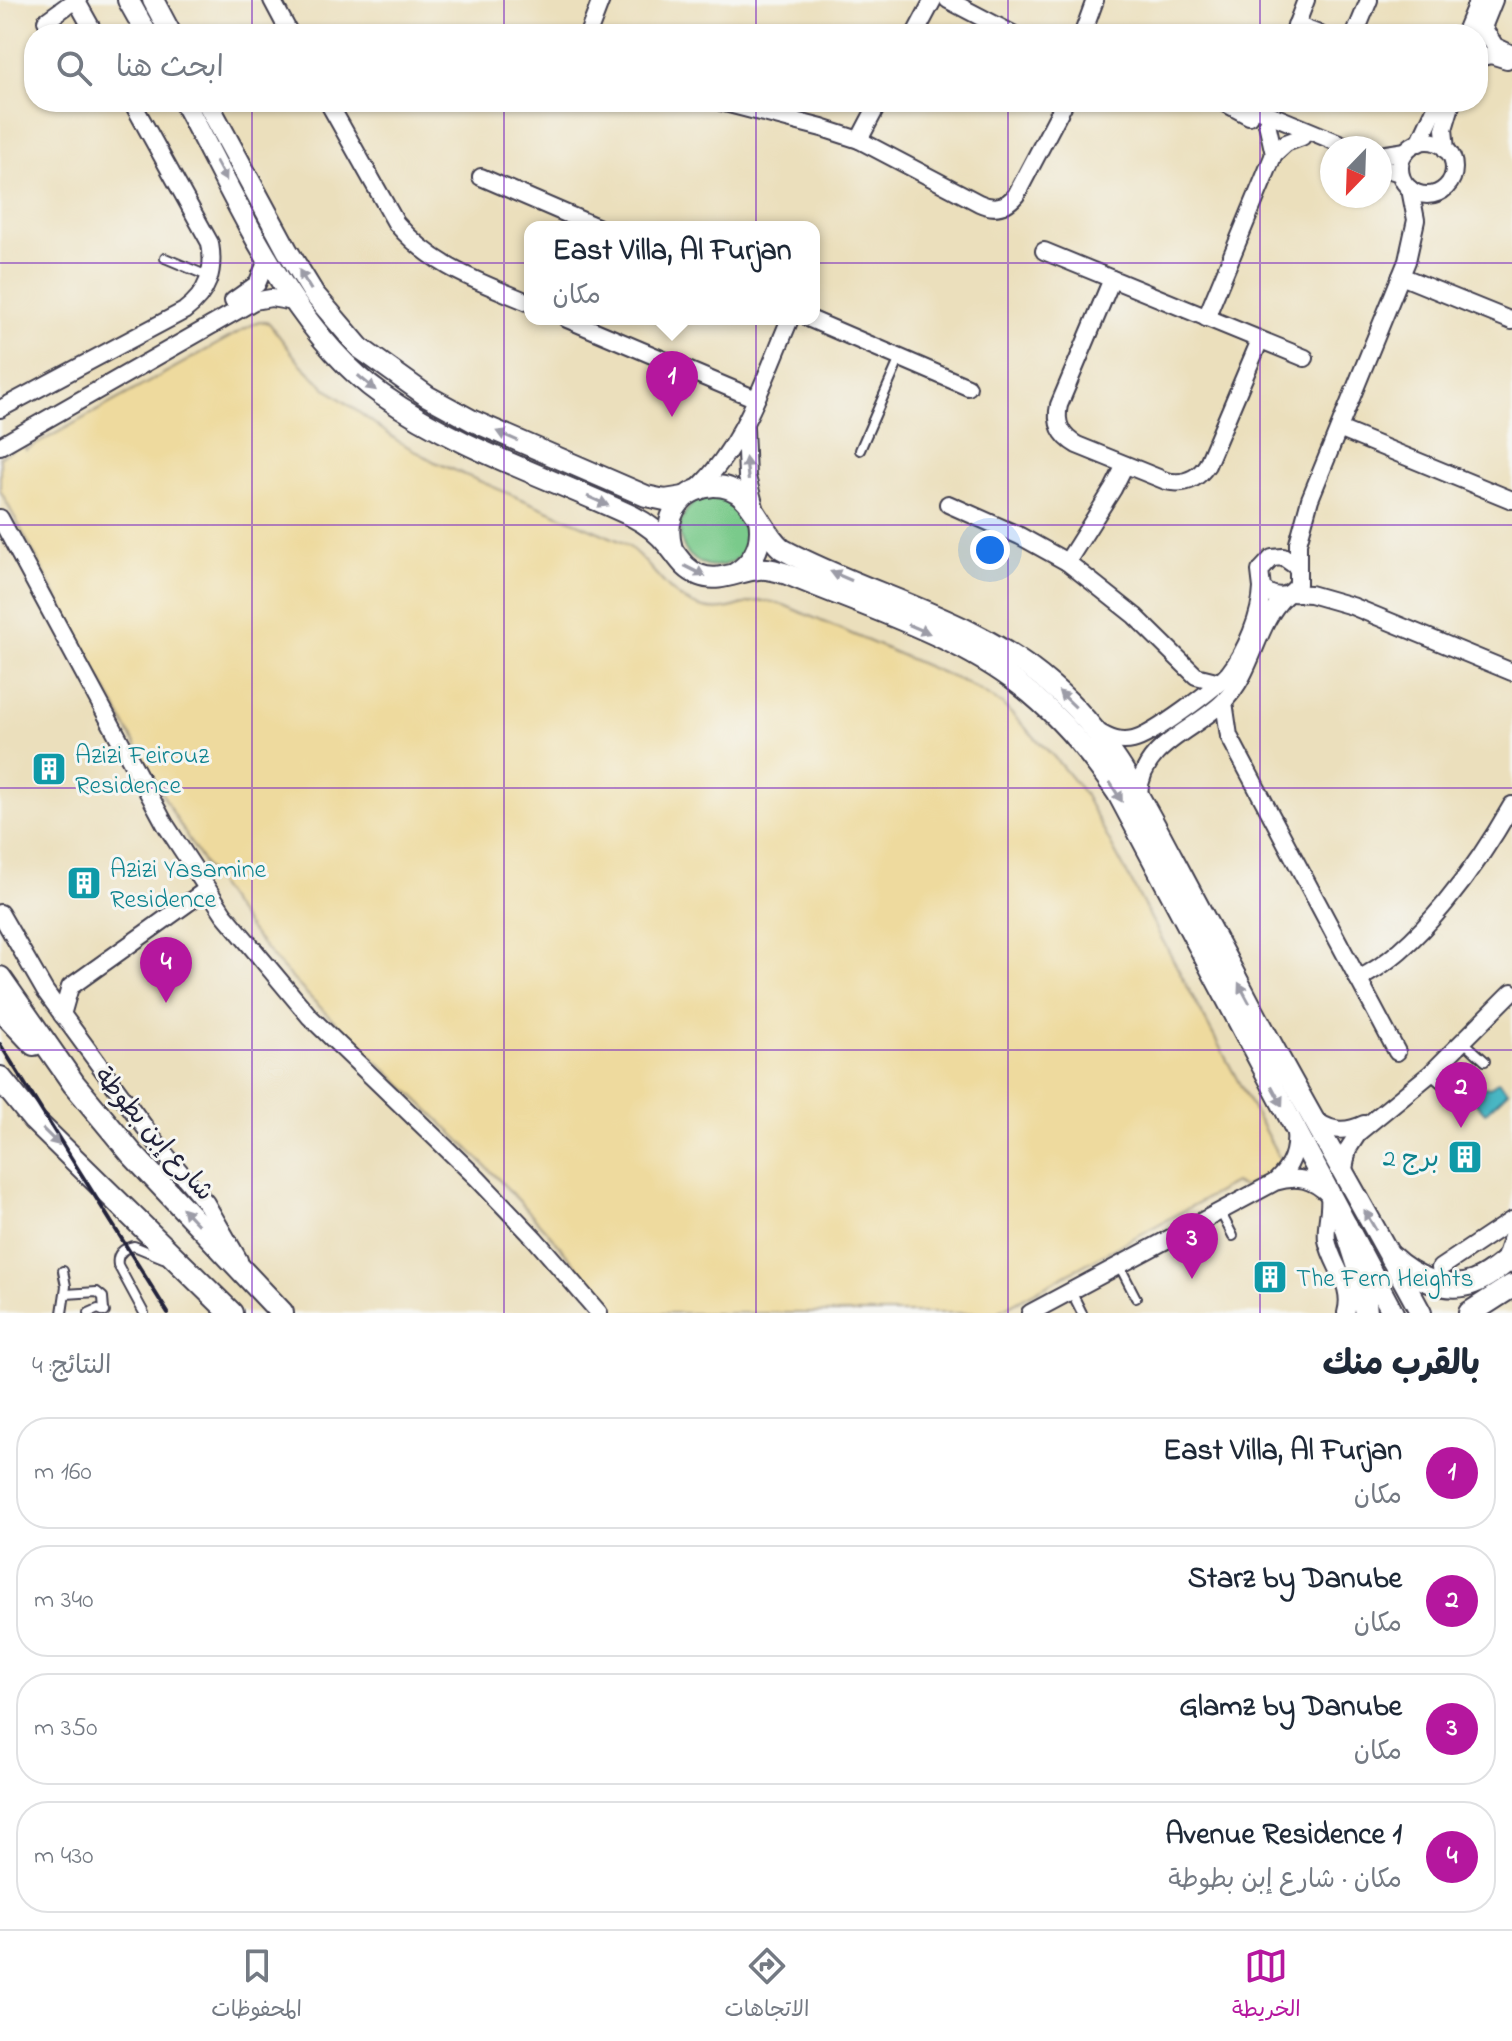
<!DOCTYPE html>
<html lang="ar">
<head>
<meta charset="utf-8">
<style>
	body { margin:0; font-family:"Indie Flower","Playpen Sans Arabic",sans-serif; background:#f2f2f3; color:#1f2937; direction:rtl }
	.compass { position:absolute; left:1320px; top:136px; width:72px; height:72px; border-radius:50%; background:#fff; box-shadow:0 2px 6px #0004; rotate:203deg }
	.you { position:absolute; left:990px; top:550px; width:28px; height:28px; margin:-20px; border:6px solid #fff; border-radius:50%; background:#1a73e8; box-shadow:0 0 0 12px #1a73e833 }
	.badge { display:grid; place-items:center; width:52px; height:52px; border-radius:50%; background:#b5179e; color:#fff; font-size:26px; font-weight:700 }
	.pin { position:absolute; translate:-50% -66px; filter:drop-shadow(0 2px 4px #0008) }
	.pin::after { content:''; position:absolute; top:42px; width:28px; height:24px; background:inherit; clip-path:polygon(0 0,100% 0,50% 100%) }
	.popup { position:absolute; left:524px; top:221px; width:296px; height:104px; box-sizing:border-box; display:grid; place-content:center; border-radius:16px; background:#fff; filter:drop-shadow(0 2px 6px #0005); font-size:26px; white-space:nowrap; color:#747a83 }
	.popup b { font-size:30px; color:#1f2937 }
	.popup::after { content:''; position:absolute; left:50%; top:100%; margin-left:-16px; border:16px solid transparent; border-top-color:#fff }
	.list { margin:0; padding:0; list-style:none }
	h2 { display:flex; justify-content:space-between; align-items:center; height:104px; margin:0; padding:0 32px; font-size:34px }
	h2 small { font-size:26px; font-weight:400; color:#747a83 }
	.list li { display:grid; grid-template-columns:52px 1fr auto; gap:24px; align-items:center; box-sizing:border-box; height:112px; margin:0 16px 16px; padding:0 16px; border:2px solid #e0e1e3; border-radius:32px }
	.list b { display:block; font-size:30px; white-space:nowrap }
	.list p { margin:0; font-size:26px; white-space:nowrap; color:#747a83 }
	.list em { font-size:26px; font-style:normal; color:#747a83 }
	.icon { flex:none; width:44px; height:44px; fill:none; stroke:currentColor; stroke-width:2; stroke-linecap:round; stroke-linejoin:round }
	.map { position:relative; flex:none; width:1512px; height:1313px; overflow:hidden; direction:ltr }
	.search { position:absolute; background:#fff; box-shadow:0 2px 6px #0004; left:24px; right:24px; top:24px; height:88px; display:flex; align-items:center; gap:20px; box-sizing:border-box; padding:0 28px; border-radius:32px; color:#747a83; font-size:30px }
	.sheet { height:616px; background:#fff }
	nav { display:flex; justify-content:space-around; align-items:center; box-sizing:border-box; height:112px; border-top:2px solid #e0e1e3; background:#fff; font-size:22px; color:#747a83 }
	nav a { display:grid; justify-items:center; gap:4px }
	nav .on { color:#b5179e }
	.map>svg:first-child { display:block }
	.green { fill:#7aca8b; stroke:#4e7663; stroke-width:2 }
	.sand { fill:#eeda9e; stroke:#887e6c; stroke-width:2 }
	.water { fill:#49b7c4; stroke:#366c80; stroke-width:2 }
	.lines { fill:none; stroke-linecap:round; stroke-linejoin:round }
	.service-casing { stroke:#403e4e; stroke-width:12 }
	.minor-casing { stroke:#403e4e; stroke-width:20 }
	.tertiary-casing { stroke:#403e4e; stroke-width:24 }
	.secondary-casing { stroke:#403e4e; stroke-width:26 }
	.service { stroke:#fff; stroke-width:8 }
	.minor { stroke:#fff; stroke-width:16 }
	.tertiary { stroke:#fff; stroke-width:20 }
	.secondary { stroke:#fff; stroke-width:22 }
	.rail { stroke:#22223b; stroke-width:4 }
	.oneway { fill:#9c9ca7 }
	.grid { fill:none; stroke:#7b2cbf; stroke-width:2; stroke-opacity:0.55 }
	.labels { text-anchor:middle; stroke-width:6; stroke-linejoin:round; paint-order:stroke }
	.culture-label { font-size:26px; fill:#0d838f; stroke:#f6f6f2; text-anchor:start }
	.street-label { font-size:26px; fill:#22223b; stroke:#f6f6f2 }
</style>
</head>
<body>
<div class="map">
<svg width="1512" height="1313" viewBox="0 0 1512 1313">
	<rect width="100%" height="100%" fill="#f6f6f2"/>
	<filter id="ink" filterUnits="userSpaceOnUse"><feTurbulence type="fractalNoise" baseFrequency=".0125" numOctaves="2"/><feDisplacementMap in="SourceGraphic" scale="16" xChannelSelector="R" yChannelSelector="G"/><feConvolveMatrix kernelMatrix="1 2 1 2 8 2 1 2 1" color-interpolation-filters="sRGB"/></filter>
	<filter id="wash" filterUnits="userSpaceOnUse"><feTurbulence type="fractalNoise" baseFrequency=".006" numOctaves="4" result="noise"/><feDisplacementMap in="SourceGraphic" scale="32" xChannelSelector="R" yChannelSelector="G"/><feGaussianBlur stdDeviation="1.8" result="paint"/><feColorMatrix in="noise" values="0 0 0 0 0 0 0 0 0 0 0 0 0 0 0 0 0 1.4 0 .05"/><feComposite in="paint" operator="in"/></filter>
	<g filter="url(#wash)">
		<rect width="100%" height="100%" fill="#ebdfbc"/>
		<circle class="green" cx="715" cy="531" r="35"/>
		<path class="sand" d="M259,321L269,323L299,362L327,389L398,441L435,462L622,542C653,561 665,599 704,608C729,614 743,600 765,601C771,601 778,604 784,605L966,683L1002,704L1054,757L1083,792L1281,1161L1277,1169L1268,1176L1244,1187L1234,1183L996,1313H613C562,1243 501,1180 439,1120C373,1055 300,996 244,922C193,854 153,778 114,704C76,632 38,561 0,490V457L23,444L26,450Z"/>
		<polygon class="water" points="1498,1081 1508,1091 1485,1113 1475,1102 1483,1095 1484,1087 1490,1088"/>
	</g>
	<g filter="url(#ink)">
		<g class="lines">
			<g class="service-casing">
				<g id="service">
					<polyline points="165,258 210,277"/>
					<polyline points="860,450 900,358"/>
					<polyline points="1464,1042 1485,1061"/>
					<polyline points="1430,1074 1452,1093"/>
					<polyline points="1220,1211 1233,1236"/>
					<polyline points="1119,1265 1136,1298"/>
					<polyline points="1071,1291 1082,1313"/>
					<polyline points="66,1294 97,1292 103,1297 104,1311"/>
					<polyline points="62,1313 66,1286 63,1271"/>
					<polyline points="89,1313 98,1309 105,1312"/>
					<path d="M144,1313L118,1265C116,1254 123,1248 134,1246L163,1258"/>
				</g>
			</g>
			<g class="minor-casing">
				<g id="minor">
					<polyline points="76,0 95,34"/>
					<polyline points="272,0 290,34"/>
					<polyline points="948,0 1013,34"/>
					<polyline points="46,21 75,0"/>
					<polyline points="1296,25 1319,34"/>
					<polyline points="1483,27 1495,46 1512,54"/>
					<polyline points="1083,33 1095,0"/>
					<polyline points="588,34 601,0"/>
					<polyline points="915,34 933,0"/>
					<polyline points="1293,34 1306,0"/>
					<polyline points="1355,34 1369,0"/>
					<polyline points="1464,34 1478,0"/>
					<polyline points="1478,40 1494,0"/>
					<polyline points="1478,58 1491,55 1507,60"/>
					<path d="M328,102L396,223C433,267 478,281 530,303"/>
					<path d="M721,102L822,128L859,140L979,203C994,210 1006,207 1016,195L1065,102"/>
					<polyline points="1223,102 1249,116"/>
					<polyline points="1240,102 1351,148"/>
					<polyline points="1267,123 1274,154"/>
					<polyline points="859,140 879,102"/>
					<circle cx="1427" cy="168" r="27"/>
					<polyline points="1419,143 1438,102"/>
					<polyline points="1446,150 1444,129 1452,102"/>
					<polyline points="1380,155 1406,151"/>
					<polyline points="1380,167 1400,173"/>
					<polyline points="481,177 597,227"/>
					<polyline points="1044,251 1305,358"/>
					<polyline points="1401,276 1512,321"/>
					<path d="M1112,279L1059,405C1055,423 1061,436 1077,445L1166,481C1183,485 1197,480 1207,465L1260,340"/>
					<polyline points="233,301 257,284 268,258"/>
					<polyline points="1206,318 1274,154 1286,143 1302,137"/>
					<polyline points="567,319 756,399"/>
					<polyline points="810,319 968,387"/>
					<path d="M0,409L184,311C208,293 215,272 210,243L132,102"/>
					<polyline points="745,427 747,477 756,511"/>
					<polyline points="1339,429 1512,500"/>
					<polyline points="0,446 254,301 271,298 294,302"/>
					<path d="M697,489C745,443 764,379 790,319"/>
					<polyline points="948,504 1020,536 1067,562 1135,616 1196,676 1220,682"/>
					<polyline points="0,518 165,824 224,914 310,1017 477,1178 535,1239 599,1313"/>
					<polyline points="1067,562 1113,489 1125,465"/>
					<path d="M1297,567L1283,557L1272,558L1260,571L1262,588C1274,599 1289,599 1298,584V543L1310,499L1407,261L1416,220L1410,189"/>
					<polyline points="1290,593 1310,594 1352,606 1512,672"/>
					<polyline points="1224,702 1229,736 1397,1052"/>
					<path d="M1098,732C1110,739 1120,743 1133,740C1152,736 1216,688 1229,673C1246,651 1261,615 1262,588"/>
					<path d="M1139,794C1141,745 1192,732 1223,702C1254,672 1255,625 1285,596"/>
					<polyline points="0,913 45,991 160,1148 206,1203 239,1260"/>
					<path d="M1358,979C1419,950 1479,863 1512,805"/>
					<polyline points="62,1015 70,987 206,890"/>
					<path d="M1312,1117C1329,1132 1345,1133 1364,1124"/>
					<polyline points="1343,1174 1348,1149 1359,1132 1430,1074 1512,992"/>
					<path d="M1276,1181C1291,1167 1297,1152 1295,1131"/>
					<polyline points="1503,1264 1512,1237"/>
					<polyline points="1440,1268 1512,1220"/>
					<path d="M1030,1313L1275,1182C1297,1175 1313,1179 1329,1195C1331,1210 1325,1225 1327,1240C1332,1266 1354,1285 1346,1313"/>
				</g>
			</g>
			<g class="tertiary-casing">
				<g id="tertiary">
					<polyline points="128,0 147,34"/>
					<polyline points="153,0 171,34"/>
					<path d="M184,102C236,198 291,331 382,395C457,448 549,477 632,516C646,523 659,533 669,546C679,558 684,569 699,575C719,583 738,571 758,569C768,568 777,571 787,574C863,606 955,634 1020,685C1059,715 1090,752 1118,794L1393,1313"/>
					<polyline points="207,102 287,250 314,294 360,348 427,396 473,421 646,496 665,500 684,497"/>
					<path d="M672,549C667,532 668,516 680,502C687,493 701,487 713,486C753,485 757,528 782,549C871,597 974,617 1051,685C1107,733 1138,793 1172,857C1198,906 1225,956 1251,1006C1306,1109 1366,1210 1421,1313"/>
					<path d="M736,573C756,560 763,542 759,519"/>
				</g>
			</g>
			<g class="secondary-casing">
				<g id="secondary">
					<polyline points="0,978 74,1084 132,1154 282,1313"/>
					<polyline points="0,1008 34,1044"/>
					<polyline points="0,1078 34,1120 231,1313"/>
					<polyline points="1346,1226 1363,1280 1366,1313"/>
					<path d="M1391,1257C1412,1277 1446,1293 1474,1282C1488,1277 1500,1266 1512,1257"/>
					<polyline points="1470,1313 1512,1286"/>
				</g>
			</g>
			<use href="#service" class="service"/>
			<use href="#minor" class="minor"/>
			<use href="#tertiary" class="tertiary"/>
			<use href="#secondary" class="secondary"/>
			<polyline class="rail" points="0,1044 168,1313"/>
		</g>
		<defs><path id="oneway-solid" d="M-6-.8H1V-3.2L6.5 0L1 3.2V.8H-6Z" transform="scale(2)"/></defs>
		<g class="oneway">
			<use href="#oneway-solid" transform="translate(221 171) rotate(62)"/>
			<use href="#oneway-solid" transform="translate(305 280) rotate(-121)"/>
			<use href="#oneway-solid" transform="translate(367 383) rotate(40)"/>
			<use href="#oneway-solid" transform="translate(507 436) rotate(-156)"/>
			<use href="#oneway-solid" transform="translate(747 469) rotate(-97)"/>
			<use href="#oneway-solid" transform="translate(598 501) rotate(24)"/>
			<use href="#oneway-solid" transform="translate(695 571) rotate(27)"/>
			<use href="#oneway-solid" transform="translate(841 576) rotate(-157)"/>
			<use href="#oneway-solid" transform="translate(919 629) rotate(23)"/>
			<use href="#oneway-solid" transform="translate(1067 699) rotate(-136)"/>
			<use href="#oneway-solid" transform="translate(1116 792) rotate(58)"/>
			<use href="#oneway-solid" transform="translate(1244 993) rotate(-118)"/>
			<use href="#oneway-solid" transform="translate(1277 1096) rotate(62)"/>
			<use href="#oneway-solid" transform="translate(51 1137) rotate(45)"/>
			<use href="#oneway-solid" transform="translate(190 1216) rotate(-133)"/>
			<use href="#oneway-solid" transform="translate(1370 1220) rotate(-120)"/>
		</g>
	</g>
	<path class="grid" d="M252,0V34M504,0V34M756,0V34M1008,0V34M1260,0V34M252,102V1313M504,102V1313M756,102V1313M1008,102V1313M1260,102V1313M0,263H1512M0,525H1512M0,788H1512M0,1050H1512"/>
	<defs>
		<g id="building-square" transform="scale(1.8)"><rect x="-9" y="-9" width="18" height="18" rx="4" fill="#0f9aa8" stroke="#f6f6f2"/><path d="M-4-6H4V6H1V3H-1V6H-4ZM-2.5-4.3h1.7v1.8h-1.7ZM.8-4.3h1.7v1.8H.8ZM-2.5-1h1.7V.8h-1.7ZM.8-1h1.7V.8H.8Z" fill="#fff"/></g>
	</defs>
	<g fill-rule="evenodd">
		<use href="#building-square" x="49" y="769"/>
		<use href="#building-square" x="84" y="883"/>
		<use href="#building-square" x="1465" y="1157"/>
		<use href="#building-square" x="1270" y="1277"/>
	</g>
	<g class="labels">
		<g class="culture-label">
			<text x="75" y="763">Azizi Feirouz<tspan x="75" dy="30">Residence</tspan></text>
			<text x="110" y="877">Azizi Yasamine<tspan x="110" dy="30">Residence</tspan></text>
			<text x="1439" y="1166" text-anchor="end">برج 2</text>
			<text x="1296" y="1286">The Fern Heights</text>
		</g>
		<g class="street-label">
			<text transform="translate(155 1133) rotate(49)" y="9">شارع إبن بطوطة</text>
		</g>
	</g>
</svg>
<svg class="compass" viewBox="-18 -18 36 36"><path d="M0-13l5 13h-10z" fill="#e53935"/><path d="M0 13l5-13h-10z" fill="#747a83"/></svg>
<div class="you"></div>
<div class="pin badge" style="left:672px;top:417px">1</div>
<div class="popup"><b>East Villa, Al Furjan</b>مكان</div>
<div class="pin badge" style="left:1461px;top:1128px">2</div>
<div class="pin badge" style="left:1192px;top:1279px">3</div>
<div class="pin badge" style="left:166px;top:1003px">4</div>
<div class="search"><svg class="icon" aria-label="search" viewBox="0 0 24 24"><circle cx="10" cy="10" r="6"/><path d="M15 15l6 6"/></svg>ابحث هنا</div>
</div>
<section class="sheet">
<h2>بالقرب منك<small>النتائج: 4</small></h2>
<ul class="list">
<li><span class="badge">1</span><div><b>East Villa, Al Furjan</b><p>مكان</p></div><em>160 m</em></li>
<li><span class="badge">2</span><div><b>Starz by Danube</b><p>مكان</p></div><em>340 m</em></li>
<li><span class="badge">3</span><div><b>Glamz by Danube</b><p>مكان</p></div><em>350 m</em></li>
<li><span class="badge">4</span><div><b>Avenue Residence 1</b><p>مكان · شارع إبن بطوطة</p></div><em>430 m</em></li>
</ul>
</section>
<nav>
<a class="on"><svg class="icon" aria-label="map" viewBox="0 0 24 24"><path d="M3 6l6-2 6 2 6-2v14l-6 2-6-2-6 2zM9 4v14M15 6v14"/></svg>الخريطة</a>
<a><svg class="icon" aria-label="directions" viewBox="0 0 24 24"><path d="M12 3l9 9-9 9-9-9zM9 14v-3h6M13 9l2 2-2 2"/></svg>الاتجاهات</a>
<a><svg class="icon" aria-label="saved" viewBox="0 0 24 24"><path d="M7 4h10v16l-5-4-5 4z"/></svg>المحفوظات</a>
</nav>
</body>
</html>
